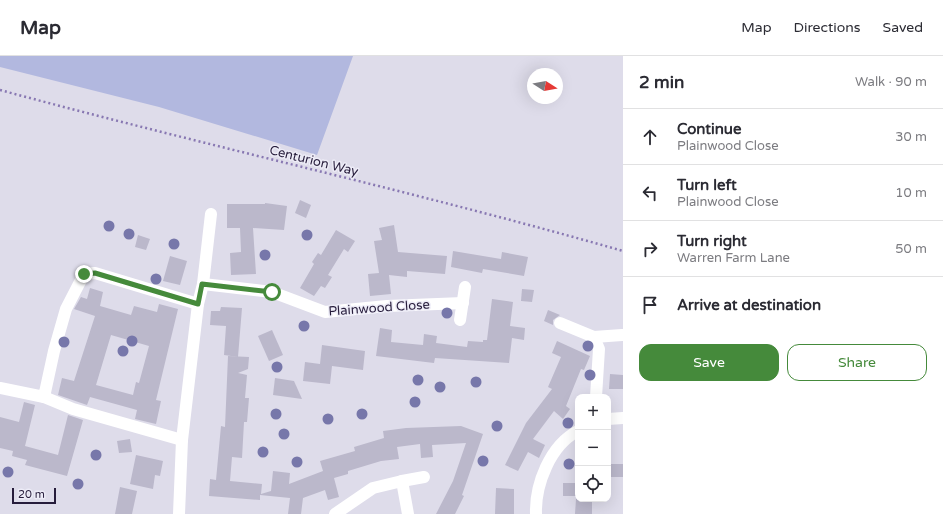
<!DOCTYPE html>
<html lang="en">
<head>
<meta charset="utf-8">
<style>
	body { margin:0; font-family:"Varela Round",sans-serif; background:#f7f7f7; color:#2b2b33 }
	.controls { position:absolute; right:12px; bottom:12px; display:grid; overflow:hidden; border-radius:8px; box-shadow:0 4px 16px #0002 }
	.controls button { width:36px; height:36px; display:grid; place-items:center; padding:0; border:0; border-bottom:1px solid #e1e1e2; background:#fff; color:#2b2b33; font:20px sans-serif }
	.compass { position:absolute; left:527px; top:12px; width:36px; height:36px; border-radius:50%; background:#fff; box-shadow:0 4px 16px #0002; rotate:101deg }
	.scale { position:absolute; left:12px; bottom:10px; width:44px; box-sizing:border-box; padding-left:4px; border:2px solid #261c3b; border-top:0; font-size:11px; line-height:14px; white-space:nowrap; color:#261c3b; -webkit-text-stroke:3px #edecf7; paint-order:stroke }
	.stop { position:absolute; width:12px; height:12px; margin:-9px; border:3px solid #458a3b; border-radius:50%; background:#fff }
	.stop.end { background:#458a3b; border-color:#fff; box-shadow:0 1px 4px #0008 }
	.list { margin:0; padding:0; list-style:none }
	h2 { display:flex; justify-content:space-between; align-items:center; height:52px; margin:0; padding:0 16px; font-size:17px }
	h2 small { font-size:13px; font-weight:400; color:#7c7c81 }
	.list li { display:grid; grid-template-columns:26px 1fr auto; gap:12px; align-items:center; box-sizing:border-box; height:56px; padding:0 16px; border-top:1px solid #e1e1e2 }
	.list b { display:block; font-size:15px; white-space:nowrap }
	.list p { margin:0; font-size:13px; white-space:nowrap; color:#7c7c81 }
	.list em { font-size:13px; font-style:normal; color:#7c7c81 }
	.actions { display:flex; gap:8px; padding:12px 16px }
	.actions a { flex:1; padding:9px 0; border:1px solid #458a3b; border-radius:12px; text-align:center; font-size:14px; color:#458a3b }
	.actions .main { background:#458a3b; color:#fff }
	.icon { flex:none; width:22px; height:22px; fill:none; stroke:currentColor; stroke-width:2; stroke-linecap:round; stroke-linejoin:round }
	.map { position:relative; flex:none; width:623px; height:458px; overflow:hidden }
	header { display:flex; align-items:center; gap:24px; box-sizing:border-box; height:56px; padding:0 20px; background:#fff; border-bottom:1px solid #e1e1e2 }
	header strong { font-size:19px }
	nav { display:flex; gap:22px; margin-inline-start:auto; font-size:14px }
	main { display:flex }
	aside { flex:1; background:#fff }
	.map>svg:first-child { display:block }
	.green { fill:#b2b8df }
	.building { fill:#bbb8cb; fill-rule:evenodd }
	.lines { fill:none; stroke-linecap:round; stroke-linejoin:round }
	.path { stroke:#8878b2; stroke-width:2.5; stroke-dasharray:2 3; stroke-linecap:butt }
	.minor { stroke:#fff; stroke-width:12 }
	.tree { fill:#77a }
	.route { stroke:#458a3b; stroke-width:5 }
	.labels { text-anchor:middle; stroke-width:3; stroke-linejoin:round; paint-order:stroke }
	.street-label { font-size:13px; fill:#261c3b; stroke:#edecf7 }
</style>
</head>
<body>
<header>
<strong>Map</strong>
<nav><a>Map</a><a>Directions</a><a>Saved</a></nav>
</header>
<main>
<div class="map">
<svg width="623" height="458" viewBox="0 0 623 458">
	<rect width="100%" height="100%" fill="#dedcea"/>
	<polygon class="green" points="0,0 353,0 317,99 159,51 0,11"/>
	<g class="building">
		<polygon points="300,144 311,149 306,162 295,157"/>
		<polygon points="265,147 287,150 284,174 253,172 256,218 231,219 230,197 241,196 240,172 227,172 227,148 265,148"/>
		<polygon points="394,169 398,196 447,200 445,218 407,215 407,221 389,219 391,238 370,240 368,218 379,217 374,185 382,184 379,172"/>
		<polygon points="336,174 355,185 348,196 344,193 328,219 332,221 325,232 321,230 314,240 300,232 314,208 312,206 318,197 321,199"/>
		<polygon points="138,179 150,183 146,194 135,191"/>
		<polygon points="453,195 501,203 502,196 528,201 524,220 483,213 482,217 451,211"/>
		<polygon points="170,200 187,205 180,229 163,225"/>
		<path d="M90,232L103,236L100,250L131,259L134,250L157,256L159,248L178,253L156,344L161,345L156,368L135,363L137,354L90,341L87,349L58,339L62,322L74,325L95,260L74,253L81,241L87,243ZM111,279L149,290L139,327L136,326L133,339L96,329Z"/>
		<polygon points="522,233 534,234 532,246 521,245"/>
		<polygon points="492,243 513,246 510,270 525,272 524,284 512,282 509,307 435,302 434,307 376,300 380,272 392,274 391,286 423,289 424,278 437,280 436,287 467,291 468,285 483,286 483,284 487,284"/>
		<polygon points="221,251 242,252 238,301 224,299 226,270 210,269 211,255 220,255"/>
		<polygon points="548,254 560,259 553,264 553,269 544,265"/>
		<polygon points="272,274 283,299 269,305 258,280"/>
		<polygon points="557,285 590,300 584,314 581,313 566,350 570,353 563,363 554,355 533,383 545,389 539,402 528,396 518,415 505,409 526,367 552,333 548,331 561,301 552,297"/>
		<polygon points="322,289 365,295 363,314 332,310 330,328 303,325 305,306 320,308"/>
		<polygon points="228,300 249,301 248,313 238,317 247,319 245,342 249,342 247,366 244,366 242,402 232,401 230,425 262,428 261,438 271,435 273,415 290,417 289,428 323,415 320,405 355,395 354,391 384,382 383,375 406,372 461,370 483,378 462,439 464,440 455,458 436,458 453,425 466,387 432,389 433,401 421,402 420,388 397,391 399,403 381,405 348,415 348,418 334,422 339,441 328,444 325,434 303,442 301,458 288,458 290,442 260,439 260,444 209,440 210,423 216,424 221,370 225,371"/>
		<polygon points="610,318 623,319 623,333 609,333"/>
		<polygon points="275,322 294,325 302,343 273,339"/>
		<polygon points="24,346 35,349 25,390 58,399 68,359 83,364 67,420 25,409 27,404 12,400 13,395 0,392 0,361 19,366"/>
		<polygon points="130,383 132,396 119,397 117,385"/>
		<polygon points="136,399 163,405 160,420 155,419 153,433 130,428"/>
		<rect x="611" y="408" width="12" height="13"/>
		<rect x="563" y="427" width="15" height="13"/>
		<polygon points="120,431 137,435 132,458 115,458"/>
		<polygon points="496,432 514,433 514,458 495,458"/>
		<polygon points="576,443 592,443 592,458 575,458"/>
	</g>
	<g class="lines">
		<path class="path" d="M0,34C207,90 417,136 623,195"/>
		<g class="minor">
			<polyline points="203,228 272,236 325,256 387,250 463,247"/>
			<polyline points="460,264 465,231"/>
			<polyline points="560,267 594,281 599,293 596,341"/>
			<polyline points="594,281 622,279"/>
			<polyline points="0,332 44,341 54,295 66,253 84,218 95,217 198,248"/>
			<polyline points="44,341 73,353 182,384"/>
			<polyline points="608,363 623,362"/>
			<polyline points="402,425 424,421"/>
			<polyline points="179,458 182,384 198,248 203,228 211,158"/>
			<polyline points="335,458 373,432 402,425 408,458"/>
			<path d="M536,458C535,429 550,389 578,375"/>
		</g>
	</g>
	<g class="tree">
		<circle cx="109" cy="170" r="5.5"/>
		<circle cx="129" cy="178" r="5.5"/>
		<circle cx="307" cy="179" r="5.5"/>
		<circle cx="174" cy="188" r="5.5"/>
		<circle cx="265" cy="199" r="5.5"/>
		<circle cx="156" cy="223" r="5.5"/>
		<circle cx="447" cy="257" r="5.5"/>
		<circle cx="304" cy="270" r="5.5"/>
		<circle cx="132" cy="285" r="5.5"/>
		<circle cx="64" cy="286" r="5.5"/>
		<circle cx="588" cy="290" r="5.5"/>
		<circle cx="123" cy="295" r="5.5"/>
		<circle cx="277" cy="311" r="5.5"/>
		<circle cx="590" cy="319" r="5.5"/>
		<circle cx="418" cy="324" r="5.5"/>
		<circle cx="476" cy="326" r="5.5"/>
		<circle cx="440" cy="331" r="5.5"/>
		<circle cx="415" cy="346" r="5.5"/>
		<circle cx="276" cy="358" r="5.5"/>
		<circle cx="362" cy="358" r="5.5"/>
		<circle cx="328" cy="363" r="5.5"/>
		<circle cx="568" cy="367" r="5.5"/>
		<circle cx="497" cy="370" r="5.5"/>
		<circle cx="284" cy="378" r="5.5"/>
		<circle cx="263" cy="396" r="5.5"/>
		<circle cx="96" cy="399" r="5.5"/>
		<circle cx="483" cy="405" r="5.5"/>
		<circle cx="297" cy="406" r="5.5"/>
		<circle cx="569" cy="408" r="5.5"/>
		<circle cx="8" cy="416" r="5.5"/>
		<circle cx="78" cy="428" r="5.5"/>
	</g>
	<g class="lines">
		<polyline class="route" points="84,218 95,217 198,248 202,228 272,236"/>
	</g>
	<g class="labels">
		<g class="street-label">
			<text transform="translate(314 104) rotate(14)" y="5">Centurion Way</text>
			<text transform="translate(379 251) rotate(-4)" y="5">Plainwood Close</text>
		</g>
	</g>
</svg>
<div class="controls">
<button>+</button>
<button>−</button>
<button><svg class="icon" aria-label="locate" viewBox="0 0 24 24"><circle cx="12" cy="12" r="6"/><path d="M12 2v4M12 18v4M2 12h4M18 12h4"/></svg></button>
</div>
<svg class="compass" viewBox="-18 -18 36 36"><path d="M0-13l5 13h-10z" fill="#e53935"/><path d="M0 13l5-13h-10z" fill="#7c7c81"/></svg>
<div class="scale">20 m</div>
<div class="stop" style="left:272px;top:236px"></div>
<div class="stop end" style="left:84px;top:218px"></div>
</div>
<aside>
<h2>2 min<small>Walk · 90 m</small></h2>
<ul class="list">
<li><svg class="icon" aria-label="ahead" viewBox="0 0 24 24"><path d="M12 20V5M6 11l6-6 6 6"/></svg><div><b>Continue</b><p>Plainwood Close</p></div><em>30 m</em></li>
<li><svg class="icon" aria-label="left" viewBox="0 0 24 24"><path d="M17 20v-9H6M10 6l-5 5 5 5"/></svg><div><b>Turn left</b><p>Plainwood Close</p></div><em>10 m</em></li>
<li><svg class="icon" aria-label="right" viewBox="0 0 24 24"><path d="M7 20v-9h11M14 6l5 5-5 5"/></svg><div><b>Turn right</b><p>Warren Farm Lane</p></div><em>50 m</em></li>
<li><svg class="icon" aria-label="arrive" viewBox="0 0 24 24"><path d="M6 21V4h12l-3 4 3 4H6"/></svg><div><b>Arrive at destination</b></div></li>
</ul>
<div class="actions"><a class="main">Save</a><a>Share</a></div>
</aside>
</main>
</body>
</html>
